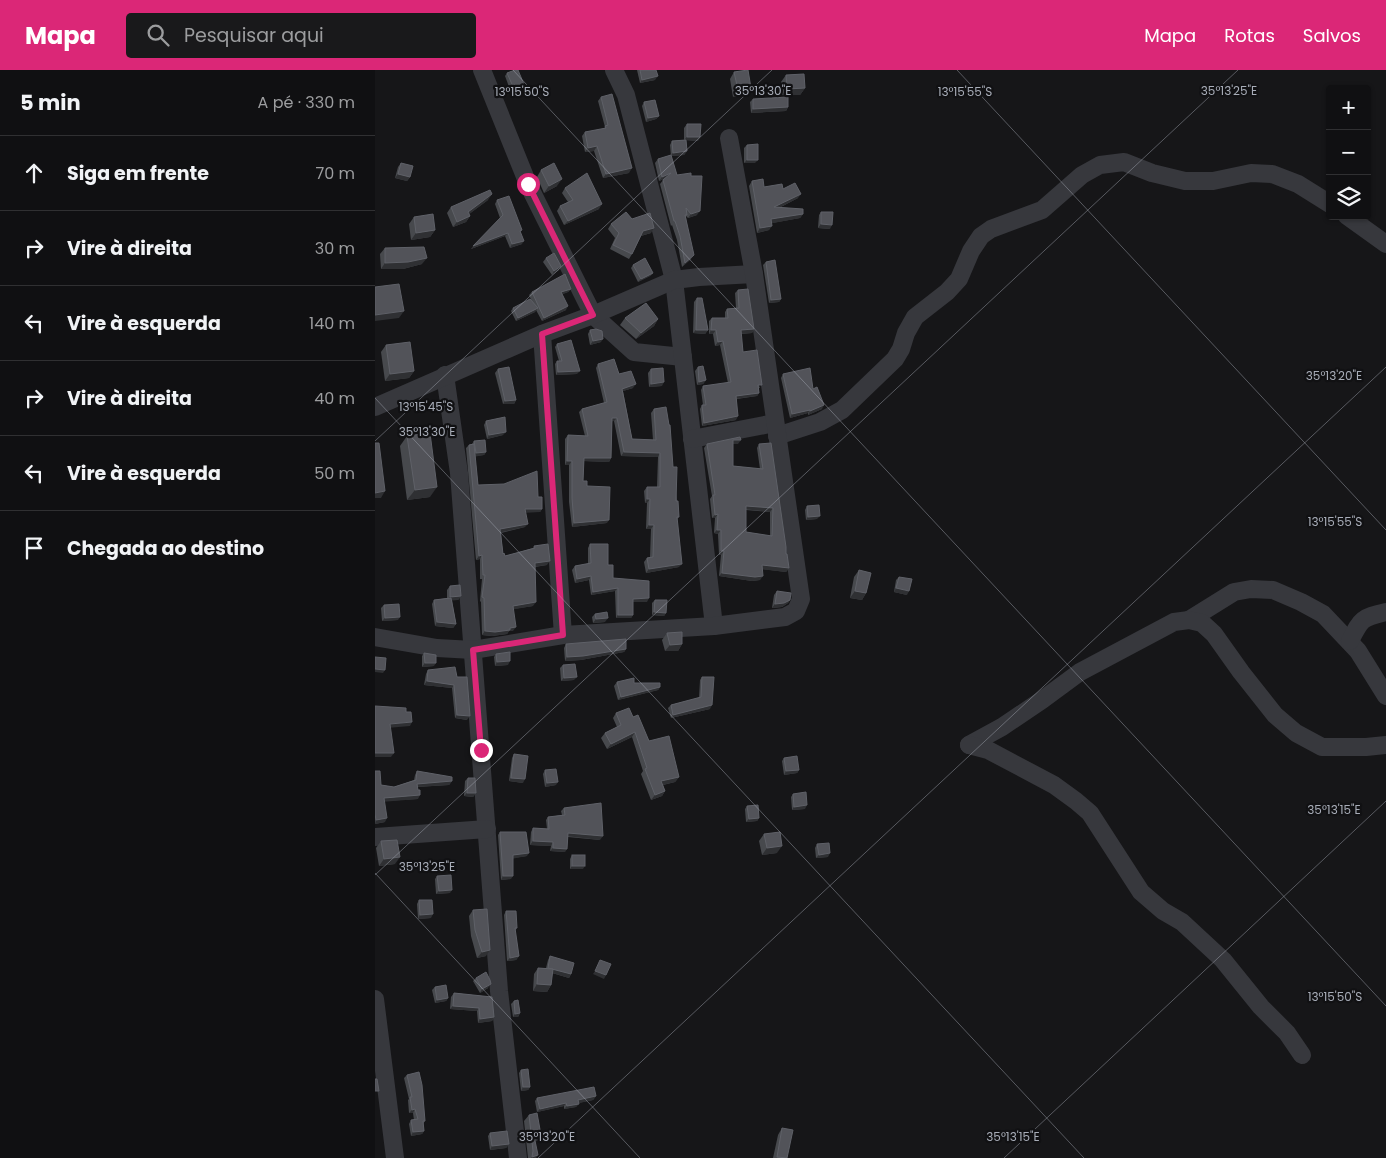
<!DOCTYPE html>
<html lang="pt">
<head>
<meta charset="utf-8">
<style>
	body { margin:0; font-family:Poppins,sans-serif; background:#19191b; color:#f1f3f6 }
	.controls { position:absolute; right:15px; top:15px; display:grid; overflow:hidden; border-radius:5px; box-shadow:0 1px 4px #0004 }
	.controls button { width:45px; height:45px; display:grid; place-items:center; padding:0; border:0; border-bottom:1px solid #303032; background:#101012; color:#f1f3f6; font:25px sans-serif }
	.stop { position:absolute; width:15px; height:15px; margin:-11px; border:4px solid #db2777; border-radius:50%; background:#fff }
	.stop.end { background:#db2777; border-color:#fff; box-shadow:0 1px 5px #0008 }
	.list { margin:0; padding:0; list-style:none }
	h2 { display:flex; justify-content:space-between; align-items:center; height:65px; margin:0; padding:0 20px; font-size:21px }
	h2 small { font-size:16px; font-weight:400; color:#9c9d9f }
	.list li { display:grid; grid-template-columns:32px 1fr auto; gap:15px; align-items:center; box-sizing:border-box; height:75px; padding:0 20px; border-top:1px solid #303032 }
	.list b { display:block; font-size:19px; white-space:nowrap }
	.list em { font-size:16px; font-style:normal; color:#9c9d9f }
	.icon { flex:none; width:28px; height:28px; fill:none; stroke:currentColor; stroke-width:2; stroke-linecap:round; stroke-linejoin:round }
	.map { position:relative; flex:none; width:1011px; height:1088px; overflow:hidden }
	header { display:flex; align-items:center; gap:30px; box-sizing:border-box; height:70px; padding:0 25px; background:#db2777; color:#fff }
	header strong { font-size:24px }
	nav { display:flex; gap:28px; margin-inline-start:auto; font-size:18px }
	.search { width:350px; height:45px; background:#19191b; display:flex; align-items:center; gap:12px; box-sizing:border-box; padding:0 18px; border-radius:5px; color:#9c9d9f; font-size:19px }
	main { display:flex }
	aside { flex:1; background:#101012 }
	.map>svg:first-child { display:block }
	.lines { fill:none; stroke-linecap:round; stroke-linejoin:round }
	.minor { stroke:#37383d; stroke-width:18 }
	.wall { fill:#47494d; fill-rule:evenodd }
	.shaded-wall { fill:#2f3033 }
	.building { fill:#525359; stroke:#5f6168; fill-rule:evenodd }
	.route { stroke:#db2777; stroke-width:6 }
	.ticks { fill:none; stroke:#a8adb8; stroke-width:1; stroke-opacity:0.45 }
	.ticks-label { font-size:12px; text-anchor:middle; fill:#a8adb8; stroke:#111113; stroke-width:4.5; stroke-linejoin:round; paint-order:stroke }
</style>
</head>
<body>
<header>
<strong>Mapa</strong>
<div class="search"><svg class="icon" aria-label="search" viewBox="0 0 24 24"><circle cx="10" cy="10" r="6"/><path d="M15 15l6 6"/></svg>Pesquisar aqui</div>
<nav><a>Mapa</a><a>Rotas</a><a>Salvos</a></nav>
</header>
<main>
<aside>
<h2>5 min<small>A pé · 330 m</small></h2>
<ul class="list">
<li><svg class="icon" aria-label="ahead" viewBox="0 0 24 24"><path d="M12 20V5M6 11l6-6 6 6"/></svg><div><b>Siga em frente</b></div><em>70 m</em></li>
<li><svg class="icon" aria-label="right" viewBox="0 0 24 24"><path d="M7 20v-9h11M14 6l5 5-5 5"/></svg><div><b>Vire à direita</b></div><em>30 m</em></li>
<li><svg class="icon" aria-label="left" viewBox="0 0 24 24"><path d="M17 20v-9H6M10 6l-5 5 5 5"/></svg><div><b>Vire à esquerda</b></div><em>140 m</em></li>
<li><svg class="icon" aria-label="right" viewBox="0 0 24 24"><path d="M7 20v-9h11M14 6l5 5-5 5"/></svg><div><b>Vire à direita</b></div><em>40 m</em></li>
<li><svg class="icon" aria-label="left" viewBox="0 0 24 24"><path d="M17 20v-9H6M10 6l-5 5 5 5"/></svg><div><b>Vire à esquerda</b></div><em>50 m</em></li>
<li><svg class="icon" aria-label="arrive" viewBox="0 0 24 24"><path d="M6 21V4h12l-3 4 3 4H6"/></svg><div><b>Chegada ao destino</b></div></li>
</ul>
</aside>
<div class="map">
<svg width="1011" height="1088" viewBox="0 0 1011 1088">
	<rect width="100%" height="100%" fill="#161618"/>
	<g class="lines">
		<g class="minor">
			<polyline points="107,0 153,114 218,245 259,282 308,287"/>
			<polyline points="239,0 251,25 299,210 339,556"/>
			<polyline points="972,146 1011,174"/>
			<polyline points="167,264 188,565"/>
			<polyline points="70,305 84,403 124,921 143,1088"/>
			<polyline points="0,337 167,264 218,245 299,210 324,207 379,204"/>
			<polyline points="402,366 445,352 467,340 520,289 526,279 531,263 540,247 572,222 584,209 596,181 606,166 616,159 667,140 707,105 725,95 749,92 777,103 810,111 838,111 876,103 897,104 923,114 955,134"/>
			<polyline points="317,369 400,353"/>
			<polyline points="814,550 859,522 876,519 898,520 926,532 948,544 983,581 1011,626"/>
			<polyline points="0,567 62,578 98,580 188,565 339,556 410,547 421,541 426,529 379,204 354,68"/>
			<path d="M975,571C986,549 986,548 1011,542"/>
			<polyline points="594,675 627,657 667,630 705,602 799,552 814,550 827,553 839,564 866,602 900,645 921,663 947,677 991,677 1011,675"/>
			<polyline points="594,675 613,680 679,715 701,731 715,743 766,822 788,841 807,852 848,890 886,937 912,963 927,985"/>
			<polyline points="0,767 112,759"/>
			<polyline points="0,929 20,1088"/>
		</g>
	</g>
	<g class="wall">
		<polygon points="262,0 281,0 280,10 265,13"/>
		<polygon points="359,2 376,18 372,25 358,27 355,9"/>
		<polygon points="132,3 147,21 137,25 130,6"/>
		<polygon points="411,5 430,18 425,25 407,25 406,12"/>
		<polygon points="226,27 254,103 228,108 219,81 210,82 207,66 210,62 229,59 230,57 223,31"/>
		<polygon points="378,29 413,37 411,41 376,43 375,32"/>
		<polygon points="269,32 284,46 281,49 271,52 267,36"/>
		<polygon points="312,54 323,71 311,70 312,81 309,85 296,86 302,105 322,145 313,148 311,146 311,147 316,189 307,197 302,170 297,155 296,156 285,114 289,109 284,111 280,93 283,89 296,86 295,75 297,71 309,70 309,58"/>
		<polygon points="372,75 380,93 369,93 369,78"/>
		<polygon points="26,93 35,107 32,111 20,108 23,97"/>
		<polygon points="166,100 182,116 169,123 162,107"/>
		<polygon points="377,111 389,117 408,119 423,128 404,138 428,144 425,148 397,153 394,160 382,163 374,116"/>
		<polygon points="190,118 224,139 189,155 182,141 185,136 193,132 187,123"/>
		<polygon points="113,130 94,144 95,146 91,152 78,157 72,143 76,137"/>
		<polygon points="122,130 147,160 145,162 147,174 135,178 130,166 96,179 125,148 120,134"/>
		<polygon points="446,142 455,159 443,158 444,145"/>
		<polygon points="39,147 60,160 55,167 36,170 34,154"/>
		<polygon points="257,149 276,163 266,166 257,184 254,189 235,179 240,168 233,159 236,154"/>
		<polygon points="10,178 47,194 28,199 6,199 5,184"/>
		<polygon points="171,188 184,200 177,205 168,192"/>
		<polygon points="391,192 406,229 404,232 394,233 388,195"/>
		<polygon points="258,195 278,203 275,206 263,212 256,198"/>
		<polygon points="196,219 193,222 187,224 191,240 167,251 161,240 160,242 141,251 136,241 138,238 157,232 154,225 157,222"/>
		<polygon points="363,220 379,259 377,263 366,264 368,282 385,318 384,318 384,323 382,326 362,329 361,350 327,356 325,339 327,335 328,335 326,320 328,316 353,313 345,275 340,276 338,264 334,264 334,251 337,248 350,248 350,242 352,239 361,238 360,223"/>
		<polygon points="322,228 333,260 330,264 318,263 319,232"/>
		<polygon points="250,248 283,249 279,256 261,269 245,255"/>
		<polygon points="215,260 226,272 215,275 213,264"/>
		<polygon points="182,274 202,304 181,305 180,294 182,291 184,291 180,277"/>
		<polygon points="11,275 39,301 34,308 10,311 6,282"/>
		<polygon points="223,294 244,304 258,318 248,321 257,369 278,370 276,343 279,339 298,397 304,447 302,449 304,497 271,503 269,492 272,488 275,487 276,459 271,459 272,433 270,433 269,421 272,417 282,417 283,387 246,386 239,351 237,351 236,388 234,392 209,391 208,411 212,416 232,453 197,457 194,432 194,395 190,395 190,369 193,365 210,366 204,342 207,339 229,333 221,298"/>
		<polygon points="323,297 331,310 328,314 322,315 320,301"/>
		<polygon points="123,299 141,330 139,334 128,334 120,303"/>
		<polygon points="276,299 287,316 274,317 273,303"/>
		<polygon points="408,304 438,319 447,339 433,345 433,343 415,348 406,308"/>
		<polygon points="111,351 128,365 112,369 109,355"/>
		<polygon points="32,366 55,427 32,430 25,376"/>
		<polygon points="99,371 111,382 109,385 100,386 103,415 163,427 167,439 165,442 150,442 150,457 126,463 128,484 130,486 158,478 159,476 172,495 160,497 158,536 138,539 138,561 134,561 132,564 117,566 107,565 106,532 105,531 107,509 105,509 105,489 101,490 91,378 94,375 97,374"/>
		<path d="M332,374H363H358V396L385,399L382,378L384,374L414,498L411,502L387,499L385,510L377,511L344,506L346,485H344L343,464L339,463L340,448H337L335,429L337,426L329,378ZM371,440L395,442V466L371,462Z"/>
		<polygon points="432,436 442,449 431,450 430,440"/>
		<polygon points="215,474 233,495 238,508 272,532 258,532 258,545 256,548 241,548 240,521 216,525 214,510 200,513 197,500 200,496 213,494 213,478"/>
		<polygon points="484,500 491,523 487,530 475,528 479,507"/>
		<polygon points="524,507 532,525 519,522 521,510"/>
		<polygon points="75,516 86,526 83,530 77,530 81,554 78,558 60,556 57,534 59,530 72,528 72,520"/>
		<polygon points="402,521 415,530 413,533 407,537 397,538 399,525"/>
		<polygon points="280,530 291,543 289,546 277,545 277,533"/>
		<polygon points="9,535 23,550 7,551 6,538"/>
		<polygon points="220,544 230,552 218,553 217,547"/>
		<polygon points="292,563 307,574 303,581 290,581 287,570"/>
		<polygon points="191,574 251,579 249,582 206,590 190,591 189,578"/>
		<polygon points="49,583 59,596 47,597 47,586"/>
		<polygon points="121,584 133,595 120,596 119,587"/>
		<polygon points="188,595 199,610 186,611 185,598"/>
		<polygon points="53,600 82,607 92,650 80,648 77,618 49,615 51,604"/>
		<polygon points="327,607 335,639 296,648 293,638 296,635 324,628 325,610"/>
		<polygon points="242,612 259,613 285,617 283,620 243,630 239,616"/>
		<polygon points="241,643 258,647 274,671 304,707 300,712 288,715 290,721 287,726 276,730 266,704 268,701 257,667 232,679 226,668 230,663 242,657 238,648"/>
		<polygon points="139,684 148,713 134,711 137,688"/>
		<polygon points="409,688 424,700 422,703 409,705 407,691"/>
		<polygon points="170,700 181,715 170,717 168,704"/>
		<polygon points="0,701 6,715 19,717 39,710 40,705 42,701 77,711 74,715 42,717 43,729 9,731 10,752 0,754"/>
		<polygon points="93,708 101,723 98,727 89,726 90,711"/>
		<polygon points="418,724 430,739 417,740 416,727"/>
		<polygon points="372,736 384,748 382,751 371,752 370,739"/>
		<polygon points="189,738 225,770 193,767 190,782 175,781 176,776 155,775 156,762 158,758 172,759 171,750 173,747 187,745 186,741"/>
		<polygon points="125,762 152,786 138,788 136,809 126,810 123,765"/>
		<polygon points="389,764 402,783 387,785 384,771"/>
		<polygon points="6,771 20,794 4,796 1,778"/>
		<polygon points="442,774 453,787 441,788 440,778"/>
		<polygon points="197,785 208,799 195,799 195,789"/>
		<polygon points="62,806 75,823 61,824 60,809"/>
		<polygon points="44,830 56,848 43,849 42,834"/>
		<polygon points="98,840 111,886 102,888 96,866 94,846"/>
		<polygon points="131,841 142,858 140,861 144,886 141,890 132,891 129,845"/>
		<polygon points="175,886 196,904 194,908 177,903 176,915 172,922 158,921 159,904 163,898 171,898 173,890"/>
		<polygon points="101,908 113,918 105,923 98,911"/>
		<polygon points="60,917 73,928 71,931 60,933 57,920"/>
		<polygon points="79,923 117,927 119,947 117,951 103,953 102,941 75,939 76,927"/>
		<polygon points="139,931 145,943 143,947 138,947 136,934"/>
		<polygon points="146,1000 155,1017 153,1020 146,1021 144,1003"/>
		<polygon points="32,1005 50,1051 48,1054 49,1061 47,1064 36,1066 34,1054 36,1050 39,1050 38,1043 34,1043 33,1030 34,1029 29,1008"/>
		<polygon points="221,1026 218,1030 203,1033 201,1037 189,1039 189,1036 162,1042 160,1031 162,1028"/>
		<polygon points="154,1045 166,1065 162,1071 160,1071 161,1088 153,1088 149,1051"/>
		<polygon points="407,1058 412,1088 398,1088 403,1065"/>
		<polygon points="115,1063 134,1074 131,1078 115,1080 113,1066"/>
	</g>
	<g class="shaded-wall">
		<polygon points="283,6 280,10 265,13 267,10"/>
		<polygon points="150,17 147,21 137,25 140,21"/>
		<polygon points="376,18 372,25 358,27 363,20"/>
		<polygon points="430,18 425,25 407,25 412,19"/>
		<polygon points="413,37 411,41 376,43 378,39"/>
		<polygon points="284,46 281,49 271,52 273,48"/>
		<polygon points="312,67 325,67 323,71 309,70"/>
		<polygon points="222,76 219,81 210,82 213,78"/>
		<polygon points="312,81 309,85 296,86 298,83"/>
		<polygon points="372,90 383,90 380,93 369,93"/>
		<polygon points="257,98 254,103 228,108 231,104"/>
		<polygon points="296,103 293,107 284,111 287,107"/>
		<polygon points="23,104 35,107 32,111 20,108"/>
		<polygon points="187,109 182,116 169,123 174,116"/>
		<polygon points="117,124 113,130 89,148 93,142"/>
		<polygon points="426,124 423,128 396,142 399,137"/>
		<polygon points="227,134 224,139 189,155 193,151"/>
		<polygon points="325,141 322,145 313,148 316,144"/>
		<polygon points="428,144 425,148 393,154 396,149"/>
		<polygon points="95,146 91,152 78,157 82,152"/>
		<polygon points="446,154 457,155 455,159 443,158"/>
		<polygon points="397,156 394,160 382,163 385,158"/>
		<polygon points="279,158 276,163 265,166 268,161"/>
		<polygon points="60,160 55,167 36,170 41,163"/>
		<polygon points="133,163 130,166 96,179 98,176"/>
		<polygon points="149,171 147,174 135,178 137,174"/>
		<polygon points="319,185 316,189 307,197 310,193"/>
		<polygon points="52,188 47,194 28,199 6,199 10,193"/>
		<polygon points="186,196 184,200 177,205 179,201"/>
		<polygon points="278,203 275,206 263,212 266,209"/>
		<polygon points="196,219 193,222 184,226 186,222"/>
		<polygon points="406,229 404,232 394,233 396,230"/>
		<polygon points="193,236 191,240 167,251 169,248"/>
		<polygon points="163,238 160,242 141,251 143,248"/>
		<polygon points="29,241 24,248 0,251 0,245"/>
		<polygon points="283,249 279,256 261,269 266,263"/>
		<polygon points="379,259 377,263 363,264 366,260"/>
		<polygon points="321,260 333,260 330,264 318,263"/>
		<polygon points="336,260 341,260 338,264 334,264"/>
		<polygon points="228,269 226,272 215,275 218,271"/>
		<polygon points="348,271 345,275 340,276 343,272"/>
		<polygon points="39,301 34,308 10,311 15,304"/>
		<polygon points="205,301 202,304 181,305 183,302"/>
		<polygon points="331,310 328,314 322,315 324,312"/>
		<polygon points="289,312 287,316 274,317 276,314"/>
		<polygon points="261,314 258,318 245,322 247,319"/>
		<polygon points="384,323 382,326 359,329 361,326"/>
		<polygon points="141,330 139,334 128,334 130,331"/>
		<polygon points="449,335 447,339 433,345 435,341"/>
		<polygon points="435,340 433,343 415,348 417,344"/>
		<polygon points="363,346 361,350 327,356 329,353"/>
		<polygon points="237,348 242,348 239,351 235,352"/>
		<polygon points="131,362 128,365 112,369 114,365"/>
		<polygon points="358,370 366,370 363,374 355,374"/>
		<polygon points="111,382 109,385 98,387 101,383"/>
		<polygon points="249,382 285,383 283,387 246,386"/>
		<polygon points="209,388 236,388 234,392 206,391"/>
		<polygon points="192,391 197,391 194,395 190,395"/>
		<polygon points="62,417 55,427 32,430 40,420"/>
		<polygon points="10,421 6,428 0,428 0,423"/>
		<polygon points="272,429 275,429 272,433 270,433"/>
		<polygon points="371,436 398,438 395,442 368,439"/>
		<polygon points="150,439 167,439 165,442 147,443"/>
		<polygon points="343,444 340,448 337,448 340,445"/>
		<polygon points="445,446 442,449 431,450 433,447"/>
		<polygon points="234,450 232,453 197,457 199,453"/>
		<polygon points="153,454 150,457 123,463 125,459"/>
		<polygon points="274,455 279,455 276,459 271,459"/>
		<polygon points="342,460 346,460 343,464 339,463"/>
		<polygon points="346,481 349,481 346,485 344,485"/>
		<polygon points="107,485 105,489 101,490 104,486"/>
		<polygon points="175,491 172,495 157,497 160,493"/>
		<polygon points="307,494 304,497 271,503 274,499"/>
		<polygon points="387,495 414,498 411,502 384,499"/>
		<polygon points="347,503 388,506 385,510 377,511 344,506"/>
		<polygon points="216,506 214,510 200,513 202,509"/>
		<polygon points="243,518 240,521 216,525 218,522"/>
		<polygon points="521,518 534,521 532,525 519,522"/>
		<polygon points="480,521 491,523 487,530 475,528"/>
		<polygon points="86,526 83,530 72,531 75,527"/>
		<polygon points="274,528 272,532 255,532 258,529"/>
		<polygon points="415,530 413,533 407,537 397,538 400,534"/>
		<polygon points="161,532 158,536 135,540 138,536"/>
		<polygon points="279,542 291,543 289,546 277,545"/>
		<polygon points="243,545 258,545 256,548 241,548"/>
		<polygon points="25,547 23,550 7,551 10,548"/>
		<polygon points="233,548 230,552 218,553 221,549"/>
		<polygon points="62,552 81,554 78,558 60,556"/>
		<polygon points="141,557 138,561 134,561 132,564 117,566 107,565 110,561"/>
		<polygon points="307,574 303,581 290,581 295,575"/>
		<polygon points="251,579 249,582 206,590 190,591 192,587"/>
		<polygon points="135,591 133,595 120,596 122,592"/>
		<polygon points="50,593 61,593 59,596 47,597"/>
		<polygon points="0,599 10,600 8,603 0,602"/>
		<polygon points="202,607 199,610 186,611 189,608"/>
		<polygon points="52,611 79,615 77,618 49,615"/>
		<polygon points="285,617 283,620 243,630 246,627"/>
		<polygon points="337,635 335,639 296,648 298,645"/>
		<polygon points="82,645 95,646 92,650 80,648"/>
		<polygon points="37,652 35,656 12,658 15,654"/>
		<polygon points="260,662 257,667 232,679 236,674"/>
		<polygon points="0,683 19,683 16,687 0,687"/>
		<polygon points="424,700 422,703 409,705 411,701"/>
		<polygon points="304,707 300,712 283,716 286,711"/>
		<polygon points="136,708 150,709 148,713 134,711"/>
		<polygon points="77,711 74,715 40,717 42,714"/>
		<polygon points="183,712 181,715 170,717 172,713"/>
		<polygon points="290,721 287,726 276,730 280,725"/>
		<polygon points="92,723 101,723 98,727 89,726"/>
		<polygon points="45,725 43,729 6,732 9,728"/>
		<polygon points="432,735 430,739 417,740 419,737"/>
		<polygon points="12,748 10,752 0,754 1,750"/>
		<polygon points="384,748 382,751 371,752 374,749"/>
		<polygon points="193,763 228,766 225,770 191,766"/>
		<polygon points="158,771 178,772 176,776 155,775"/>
		<polygon points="407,776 402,783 387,785 392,778"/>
		<polygon points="178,778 192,779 190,782 175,781"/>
		<polygon points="154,783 152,786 136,789 138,785"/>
		<polygon points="455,783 453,787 441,788 444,785"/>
		<polygon points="25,787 20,794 4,796 9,789"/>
		<polygon points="197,796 210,796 208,799 195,799"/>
		<polygon points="128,806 138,806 136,809 126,810"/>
		<polygon points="77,820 75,823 61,824 64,821"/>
		<polygon points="58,844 56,848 43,849 45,845"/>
		<polygon points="115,880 111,886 102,888 107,882"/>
		<polygon points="144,886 141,890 132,891 135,888"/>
		<polygon points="173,898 196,904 194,908 171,901"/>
		<polygon points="220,901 231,905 229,909 218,904"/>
		<polygon points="116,914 113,918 105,923 107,919"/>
		<polygon points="162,914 176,915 172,922 158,921"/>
		<polygon points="73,928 71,931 60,933 62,930"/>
		<polygon points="78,936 104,938 102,941 75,939"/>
		<polygon points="145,943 143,947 138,947 140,944"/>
		<polygon points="119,947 117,951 103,953 105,949"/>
		<polygon points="148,1017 155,1017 153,1020 146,1021"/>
		<polygon points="221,1026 218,1030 200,1034 203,1030"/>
		<polygon points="191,1033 189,1036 162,1042 165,1039"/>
		<polygon points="204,1034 201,1037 189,1039 192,1036"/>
		<polygon points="40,1039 38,1043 34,1043 37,1040"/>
		<polygon points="49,1061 47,1064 36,1066 38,1062"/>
		<polygon points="166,1065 162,1071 157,1072 159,1066"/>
		<polygon points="134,1074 131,1078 115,1080 117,1076"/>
		<polygon points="163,1085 161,1088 156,1088 157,1087"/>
	</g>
	<g class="building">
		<polygon points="140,0 143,0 150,17 140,21 132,3"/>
		<polygon points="265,0 281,0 283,6 267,10"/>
		<polygon points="373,0 376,18 363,20 359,2"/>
		<polygon points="429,4 430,18 412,19 411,5"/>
		<polygon points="237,24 257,98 231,104 222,76 213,78 210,62 231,58 230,56 233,55 226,27"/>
		<polygon points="413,27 413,37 378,39 378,29"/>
		<polygon points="280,30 284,46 273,48 269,32"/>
		<polygon points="312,54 326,54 325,67 312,67"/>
		<polygon points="311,70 312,81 298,83 297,71"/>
		<polygon points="383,74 383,90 372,90 372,75"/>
		<polygon points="296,85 302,105 316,103 316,106 327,106 325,141 316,144 311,138 312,145 310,145 319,185 310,193 305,166 300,151 299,151 288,110 296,103 287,107 283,89"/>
		<polygon points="26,93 38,96 35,107 23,104"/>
		<polygon points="179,93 187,109 174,116 166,100"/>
		<polygon points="212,103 227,134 193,151 185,136 198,130 190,118"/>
		<polygon points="388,109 389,117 407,114 408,119 420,113 426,124 399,137 428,139 428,144 396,149 397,156 385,158 377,111"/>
		<polygon points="115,120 117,124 93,142 95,146 82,152 76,137"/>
		<polygon points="134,126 147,160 145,161 149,171 137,174 133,163 98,176 128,145 122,130"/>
		<polygon points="251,142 257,149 275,143 279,158 268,161 257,184 238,175 244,163 236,154"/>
		<polygon points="446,142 458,142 457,155 446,154"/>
		<polygon points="58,144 60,160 41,163 39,147"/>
		<polygon points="49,177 52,188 33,192 10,193 10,178"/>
		<polygon points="179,183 186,196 179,201 171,188"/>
		<polygon points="270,188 278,203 266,209 258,195"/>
		<polygon points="400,190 406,229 396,230 391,192"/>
		<polygon points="190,204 196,219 186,222 193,236 169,248 157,222"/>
		<polygon points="24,214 29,241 0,245 0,217"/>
		<polygon points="373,219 379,259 366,260 368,282 382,280 387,315 383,315 384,323 361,326 363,346 329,353 327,335 331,335 328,316 356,312 348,271 343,272 341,260 336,260 337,248 353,248 352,239 364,238 363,220"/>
		<polygon points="322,228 327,228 333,260 321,260"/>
		<polygon points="155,229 163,238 143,248 138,238"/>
		<polygon points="271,233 283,249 266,263 250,248"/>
		<polygon points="221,259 227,261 228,269 218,271 215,260"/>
		<polygon points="196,270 205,301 183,302 182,291 187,291 182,274"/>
		<polygon points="35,272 39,301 15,304 11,275"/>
		<polygon points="239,289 244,304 256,301 261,314 247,319 257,369 281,370 279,339 291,337 294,355 295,355 298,397 302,397 301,431 303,431 304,447 302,447 307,494 274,499 272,488 278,487 279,455 274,455 275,429 272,429 272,417 285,417 285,383 249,382 242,348 237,348 236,388 209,388 208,411 212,411 212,416 235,417 234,450 199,453 197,428 197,391 192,391 193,365 213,366 207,339 232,332 223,294"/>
		<polygon points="328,296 331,310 324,312 323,297"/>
		<polygon points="134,297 141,330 130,331 123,299"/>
		<polygon points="288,298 289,312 276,314 276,299"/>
		<polygon points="435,298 438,319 442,317 449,335 435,341 435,340 417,344 408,304"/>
		<polygon points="130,347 131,362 114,365 111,351"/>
		<polygon points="55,363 62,417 40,420 32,366"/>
		<path d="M365,367L366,370H358V396L388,399L384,374L396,373L411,477V484H412L414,498L387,495L388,506L380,507L347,503L349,481H346V460H342L343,444L340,445L338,425H340L332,374ZM371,436L398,438L397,466L371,462Z"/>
		<polygon points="110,370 111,382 101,383 99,371"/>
		<polygon points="0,373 4,373 10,421 0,423"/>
		<polygon points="99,374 103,415 129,414 162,401 163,427 167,427 167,439 150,439 153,454 125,459 128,484 129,483 130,486 160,478 159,476 173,474 175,491 160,493 161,532 138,536 141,557 135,558 135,560 120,562 110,561 109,528 107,527 110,505 108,505 107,485 104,486 94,375"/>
		<polygon points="444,435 445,446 433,447 432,436"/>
		<polygon points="215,474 233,474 233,495 238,495 238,508 274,511 274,528 258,529 258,545 243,545 243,518 218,522 216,506 202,509 200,496 216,493"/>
		<polygon points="484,500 496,503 491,523 480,521"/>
		<polygon points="524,507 537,509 534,521 521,518"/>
		<polygon points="85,515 86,526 75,527 75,516"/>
		<polygon points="402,521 416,523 415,530 409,533 400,534"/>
		<polygon points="76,528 81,554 62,552 59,530"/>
		<polygon points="280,530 292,530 291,543 279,542"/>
		<polygon points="24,534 25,547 10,548 9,535"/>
		<polygon points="232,542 233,548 221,549 220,544"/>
		<polygon points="307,562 307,574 295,575 292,563"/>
		<polygon points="251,569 251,579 208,586 192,587 191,574"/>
		<polygon points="135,582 135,591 122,592 121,584"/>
		<polygon points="49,583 61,585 61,593 50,593"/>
		<polygon points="0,587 11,588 10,600 0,599"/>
		<polygon points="200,594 202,607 189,608 188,595"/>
		<polygon points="80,597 82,607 92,607 95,646 82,645 79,615 52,611 53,600"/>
		<polygon points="327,607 339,607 337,635 298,645 296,635 326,627"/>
		<polygon points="259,608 259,613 285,613 285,617 246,627 242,612"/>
		<polygon points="0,636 31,638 31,642 36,642 37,652 15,654 19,683 0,683"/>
		<polygon points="254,638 258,647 263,645 274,671 294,666 304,707 286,711 290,721 280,725 270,699 272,698 260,662 236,674 230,663 246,655 241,643"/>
		<polygon points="139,684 153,686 150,709 136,708"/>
		<polygon points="422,686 424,700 411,701 409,688"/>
		<polygon points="181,699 183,712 172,713 170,700"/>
		<polygon points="0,701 5,701 6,715 19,717 41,710 42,701 77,707 77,711 42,714 43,720 45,720 45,725 9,728 12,748 1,750 0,744"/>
		<polygon points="93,708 100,708 101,723 92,723"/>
		<polygon points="431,722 432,735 419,737 418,724"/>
		<polygon points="226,733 228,766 193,763 192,779 178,778 178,772 158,771 158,758 174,759 173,747 190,745 189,738"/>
		<polygon points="383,735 384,748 374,749 372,736"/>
		<polygon points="125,762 151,762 154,783 138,785 138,806 128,806"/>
		<polygon points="405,762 407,776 392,778 389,764"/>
		<polygon points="22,770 25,787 9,789 6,771"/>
		<polygon points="454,773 455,783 444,785 442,774"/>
		<rect x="197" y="785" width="13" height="11"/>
		<polygon points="76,805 77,820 64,821 62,806"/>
		<polygon points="44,830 57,830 58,844 45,845"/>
		<polygon points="112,839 115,880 107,882 100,860 98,840"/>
		<polygon points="131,841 141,841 142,858 140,858 144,886 135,888"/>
		<polygon points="175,886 199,893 196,904 173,898"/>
		<polygon points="225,890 236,894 231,905 220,901"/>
		<polygon points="163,898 178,899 176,915 162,914"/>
		<polygon points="111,902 115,910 116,914 107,919 101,908"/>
		<polygon points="71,915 73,928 62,930 60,917"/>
		<polygon points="79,923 117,927 119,947 105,949 104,938 78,936"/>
		<polygon points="143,930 145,943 140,944 139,931"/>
		<polygon points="153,999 155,1017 148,1017 146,1000"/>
		<polygon points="44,1002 47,1015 50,1051 48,1051 49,1061 38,1062 36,1050 43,1049 40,1039 37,1040 35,1027 37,1027 32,1005"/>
		<polygon points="0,1009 2,1009 4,1021 0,1021"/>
		<polygon points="219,1017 221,1026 203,1030 204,1034 192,1036 191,1033 165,1039 162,1028"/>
		<polygon points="162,1043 166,1065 159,1066 163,1085 157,1087 158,1081 154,1045"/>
		<polygon points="407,1058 418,1060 412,1088 402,1087"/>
		<polygon points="132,1061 134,1074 117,1076 115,1063"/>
	</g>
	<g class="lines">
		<polyline class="route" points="106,680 98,580 188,565 167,264 218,245 153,114"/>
	</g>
	<path class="ticks" d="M138,0L1011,936M582,0L1011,460M0,328L709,1088M0,371L397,0M0,803L265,1088M0,805L863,0M163,1088L1011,297M629,1088L1011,731"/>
	<g class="ticks-label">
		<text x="388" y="25">35°13'30"E</text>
		<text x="854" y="25">35°13'25"E</text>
		<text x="147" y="26">13°15'50"S</text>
		<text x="590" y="26">13°15'55"S</text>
		<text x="959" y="310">35°13'20"E</text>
		<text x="51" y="341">13°15'45"S</text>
		<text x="52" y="366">35°13'30"E</text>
		<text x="960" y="456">13°15'55"S</text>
		<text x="959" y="744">35°13'15"E</text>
		<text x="52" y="801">35°13'25"E</text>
		<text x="960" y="931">13°15'50"S</text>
		<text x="172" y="1071">35°13'20"E</text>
		<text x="638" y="1071">35°13'15"E</text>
	</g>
</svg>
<div class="controls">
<button>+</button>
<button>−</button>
<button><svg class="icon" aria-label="layers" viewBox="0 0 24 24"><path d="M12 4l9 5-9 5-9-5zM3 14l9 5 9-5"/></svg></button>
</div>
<div class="stop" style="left:153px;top:114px"></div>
<div class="stop end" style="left:106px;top:680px"></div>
</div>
</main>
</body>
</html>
